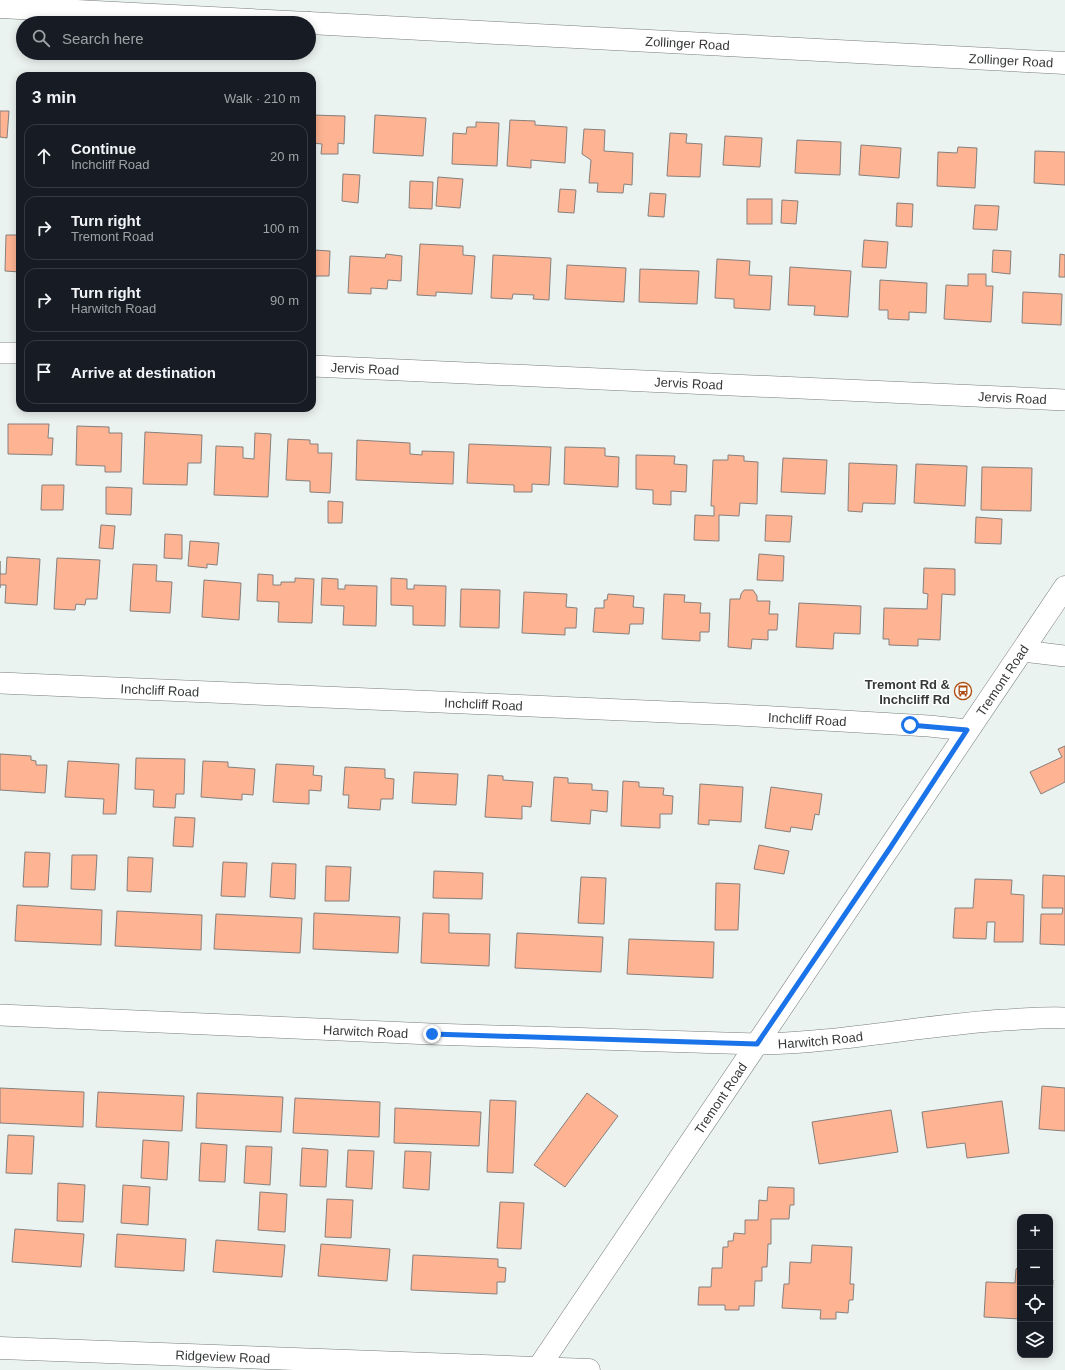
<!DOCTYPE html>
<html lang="en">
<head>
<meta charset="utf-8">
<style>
	body { margin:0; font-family:Arial,sans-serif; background:#242831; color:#f1f3f6 }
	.controls { position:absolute; right:12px; bottom:12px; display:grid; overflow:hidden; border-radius:8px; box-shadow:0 2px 10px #0003 }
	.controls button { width:36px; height:36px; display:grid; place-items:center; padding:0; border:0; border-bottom:1px solid #363941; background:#171b24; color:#f1f3f6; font:20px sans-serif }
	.stop { position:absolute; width:12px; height:12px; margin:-9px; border:3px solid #1a73e8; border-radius:50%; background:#fff }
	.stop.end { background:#1a73e8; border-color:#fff; box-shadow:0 1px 4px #0008 }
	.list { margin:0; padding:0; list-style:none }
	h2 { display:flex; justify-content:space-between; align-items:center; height:52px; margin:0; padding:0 16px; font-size:17px }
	h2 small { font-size:13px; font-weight:400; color:#9ea1a6 }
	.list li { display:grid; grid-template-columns:26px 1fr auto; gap:12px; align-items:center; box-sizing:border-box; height:64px; margin:0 8px 8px; padding:0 8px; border:1px solid #363941; border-radius:12px }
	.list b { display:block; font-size:15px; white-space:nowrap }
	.list p { margin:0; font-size:13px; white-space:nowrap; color:#9ea1a6 }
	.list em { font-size:13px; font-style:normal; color:#9ea1a6 }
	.icon { flex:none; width:22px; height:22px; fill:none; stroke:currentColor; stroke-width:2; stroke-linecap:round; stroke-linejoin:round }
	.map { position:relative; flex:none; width:1065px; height:1370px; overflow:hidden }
	.search { position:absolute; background:#171b24; box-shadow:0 2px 10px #0003; left:16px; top:16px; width:300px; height:44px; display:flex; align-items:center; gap:10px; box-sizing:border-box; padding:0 14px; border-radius:22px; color:#9ea1a6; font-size:15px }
	.panel { position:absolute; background:#171b24; box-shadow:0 2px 10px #0003; left:16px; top:72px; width:300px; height:340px; border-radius:12px }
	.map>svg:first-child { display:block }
	.building { fill:#feb493; stroke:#867f7c }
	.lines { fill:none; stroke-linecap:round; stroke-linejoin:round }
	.street-casing { stroke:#777d7b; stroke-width:22 }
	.secondary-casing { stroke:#777d7b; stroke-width:23 }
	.street { stroke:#fff; stroke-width:21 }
	.secondary { stroke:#fff; stroke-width:22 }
	.route { stroke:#1a73e8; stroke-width:5 }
	.labels { text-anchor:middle; stroke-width:3; stroke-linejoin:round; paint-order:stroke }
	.street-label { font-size:13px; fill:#353837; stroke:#fdfffe }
	.poi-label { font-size:13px; font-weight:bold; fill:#353837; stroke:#fdfffe; text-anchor:end }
</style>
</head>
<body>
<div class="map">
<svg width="1065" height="1370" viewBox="0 0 1065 1370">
	<rect width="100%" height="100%" fill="#ebf3f0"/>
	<g class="building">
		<polygon points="0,111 9,111 7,138 0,137"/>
		<polygon points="312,115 345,116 344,144 338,143 338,154 321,154 322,144 312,143"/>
		<polygon points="375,115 426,118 423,156 373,153"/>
		<polygon points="510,120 535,121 535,125 567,127 565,163 531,160 531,168 507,166"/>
		<polygon points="476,122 499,123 497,166 452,164 453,133 466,134 467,127 476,127"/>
		<polygon points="584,129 605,130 604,151 633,153 632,185 624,184 623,193 597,192 598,183 589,183 591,160 582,154"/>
		<polygon points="670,133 687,134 686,143 702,144 700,177 667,176"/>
		<polygon points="725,136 762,138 760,167 723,165"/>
		<polygon points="797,140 841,142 840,175 795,173"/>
		<polygon points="861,145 901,148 899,178 859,175"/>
		<polygon points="958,147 977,148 975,188 937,186 938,152 957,153"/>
		<polygon points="1035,151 1065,152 1065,185 1034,183"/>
		<rect x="17" y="160" width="3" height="26"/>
		<polygon points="343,174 360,175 358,203 342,201"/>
		<polygon points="438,177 463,179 460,208 436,206"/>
		<polygon points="410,181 433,182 432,209 409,208"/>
		<polygon points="560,189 576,190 574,213 558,212"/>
		<polygon points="650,193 666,194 664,217 648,216"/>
		<rect x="747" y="199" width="25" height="25"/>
		<polygon points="782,200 798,201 796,224 781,223"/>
		<polygon points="897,203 913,204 912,227 896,226"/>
		<polygon points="975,205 999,206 997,230 973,229"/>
		<polygon points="6,235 20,235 20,272 5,271"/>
		<polygon points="864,240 888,242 886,268 862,267"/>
		<polygon points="420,244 463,246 463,255 475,256 472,294 436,292 436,296 417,295"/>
		<polygon points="314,250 330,251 329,276 316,276 315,285 312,284 312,255 314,255"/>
		<polygon points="993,250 1011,251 1010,274 992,272"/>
		<polygon points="386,254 402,256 401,281 388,280 387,289 371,288 371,294 348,293 350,256 385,258"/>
		<polygon points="1060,254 1065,255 1065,277 1059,277"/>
		<polygon points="493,255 551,258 549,300 533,299 534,295 513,294 512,299 491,298"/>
		<polygon points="717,259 750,261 749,275 772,276 770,310 734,308 734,299 715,298"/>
		<polygon points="567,265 626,268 624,302 565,299"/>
		<polygon points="790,267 851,271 848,317 814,315 815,306 788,305"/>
		<polygon points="640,269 699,271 697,304 639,302"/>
		<polygon points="968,274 986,274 986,286 993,286 991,322 944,319 946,285 968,286"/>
		<polygon points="880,280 927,283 926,313 909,312 909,320 888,319 888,310 879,310"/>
		<polygon points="1023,292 1062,294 1061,325 1022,323"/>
		<polygon points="8,424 49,424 48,438 53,438 52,455 8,454"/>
		<polygon points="77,426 109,427 109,433 122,433 121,472 105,472 105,466 76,465"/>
		<polygon points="145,432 202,435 201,463 188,463 187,485 143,484"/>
		<polygon points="255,433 271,434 268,497 214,495 216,446 243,447 243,458 254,459"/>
		<polygon points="288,439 310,440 310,444 318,444 318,453 332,453 330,493 310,492 310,481 286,480"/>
		<polygon points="357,440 410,443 410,454 422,455 422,451 454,452 453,484 356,480"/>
		<polygon points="469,444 551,447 549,485 532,484 532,492 514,492 514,485 467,483"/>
		<polygon points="565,447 605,448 605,456 619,457 618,487 564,484"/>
		<polygon points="636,455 675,456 674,464 687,465 686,492 671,491 671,505 653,504 653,490 636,489"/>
		<polygon points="728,455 744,456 744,461 758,462 757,504 740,503 739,516 719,515 719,541 694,540 695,515 714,516 714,506 711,506 713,460 728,460"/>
		<polygon points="783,458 827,460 825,494 781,492"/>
		<polygon points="849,463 897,465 895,504 863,503 862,512 848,511"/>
		<polygon points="916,464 967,466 965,506 914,503"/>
		<polygon points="982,467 1032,468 1031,511 981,510"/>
		<polygon points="42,485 64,485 63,510 41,510"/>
		<polygon points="106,487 132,488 131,515 106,514"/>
		<polygon points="328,501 343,502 342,523 328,523"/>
		<polygon points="766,515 792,516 790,542 765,541"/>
		<polygon points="976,517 1002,519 1001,544 975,543"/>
		<polygon points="101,525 115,526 113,549 99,548"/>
		<polygon points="165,534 182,535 182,559 164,558"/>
		<polygon points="190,541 219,543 217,565 207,564 207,568 188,566"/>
		<polygon points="759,554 784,556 783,581 757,580"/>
		<polygon points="7,557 40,559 37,605 5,603 6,585 0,585 0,588 0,561 0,574 6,574"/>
		<polygon points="57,558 100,560 97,599 86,599 85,605 76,604 75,610 54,609"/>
		<polygon points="133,564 157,565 156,581 172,582 170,613 130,611"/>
		<polygon points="924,568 955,569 955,595 942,594 940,640 918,639 918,646 889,645 889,639 883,639 884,608 927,609 928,594 923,593"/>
		<polygon points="258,574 273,575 273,585 281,585 281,582 295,582 295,578 314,579 312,623 278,622 279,602 257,601"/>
		<polygon points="322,578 338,579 338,589 345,589 345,585 377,586 376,626 343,625 344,606 321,605"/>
		<polygon points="391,578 407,579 407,589 414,589 414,585 446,586 445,626 413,625 413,606 391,605"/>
		<polygon points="204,580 241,583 239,620 202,617"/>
		<polygon points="461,589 500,590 499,628 460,627"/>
		<polygon points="744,590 753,590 757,596 757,601 770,601 769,614 778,614 777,630 768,630 768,640 752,639 751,649 728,647 730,599 740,599 741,594"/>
		<polygon points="524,592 567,594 566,607 577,608 576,628 565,628 565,635 522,633"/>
		<polygon points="608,594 634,596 633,607 644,608 643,624 630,624 629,634 593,632 595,608 604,608 604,600 607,600"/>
		<polygon points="664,594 685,595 684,602 701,603 700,613 710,613 709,632 700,632 700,641 662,639"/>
		<polygon points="799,603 861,606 860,634 834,633 833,649 796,647"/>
		<polygon points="1065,746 1065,782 1041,794 1030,772 1062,757 1058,749"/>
		<polygon points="0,754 31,756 31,760 36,761 36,765 47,765 45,793 0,790"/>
		<polygon points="136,758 185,759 184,794 176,794 175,808 153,807 154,790 135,789"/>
		<polygon points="68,761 119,764 116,814 103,814 104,799 65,797"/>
		<polygon points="203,761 228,762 228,767 255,769 253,795 242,794 242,800 201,797"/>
		<polygon points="276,764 314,766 313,775 322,776 321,791 309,790 309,804 273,802"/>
		<polygon points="345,767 385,769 385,778 394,779 393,799 381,799 380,810 348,808 349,795 343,795"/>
		<polygon points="414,772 458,774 456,805 412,803"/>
		<polygon points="488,775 503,776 503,780 533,782 531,807 522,806 522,819 485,817"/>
		<polygon points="554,777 568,778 568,783 592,784 592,790 608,791 607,812 591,810 590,824 551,821"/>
		<polygon points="623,781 639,782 639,787 664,788 663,795 673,796 672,814 660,814 660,828 621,826"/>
		<polygon points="700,784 743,787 741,822 709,820 709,825 698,824"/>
		<polygon points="771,787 822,794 819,815 815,814 812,830 791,827 790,832 765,828"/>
		<polygon points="175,817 195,818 193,847 173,846"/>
		<polygon points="759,845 789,851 784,874 754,869"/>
		<polygon points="25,852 50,853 48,887 23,887"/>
		<polygon points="72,855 97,855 95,890 71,889"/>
		<polygon points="128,857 153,858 151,892 127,891"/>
		<polygon points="223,862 247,863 245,897 221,896"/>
		<polygon points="272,863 296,864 295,899 270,897"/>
		<polygon points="326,866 351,867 349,901 325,901"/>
		<polygon points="434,871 483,873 482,899 433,898"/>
		<polygon points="1043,875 1065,876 1065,945 1040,944 1041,914 1062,914 1063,908 1042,908"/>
		<polygon points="581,877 606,878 604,924 578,923"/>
		<polygon points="975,879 1012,880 1011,894 1024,895 1023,942 994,942 995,922 987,922 986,939 953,938 955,908 973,908"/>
		<polygon points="716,883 740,884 738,930 715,930"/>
		<polygon points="17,905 102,910 101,945 15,941"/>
		<polygon points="117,911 202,915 201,950 115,946"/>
		<polygon points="314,913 400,917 398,953 313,949"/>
		<polygon points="423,913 449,914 449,933 490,934 489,966 421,963"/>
		<polygon points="216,914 302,918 300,953 214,949"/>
		<polygon points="517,933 603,937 601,972 515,968"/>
		<polygon points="629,939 714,942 713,978 627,974"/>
		<polygon points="1042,1086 1065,1088 1065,1131 1039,1129"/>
		<polygon points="0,1088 84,1092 83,1127 0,1123"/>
		<polygon points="98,1092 184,1096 182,1131 96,1127"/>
		<polygon points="197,1093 283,1097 281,1132 196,1128"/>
		<polygon points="587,1093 618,1116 565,1187 534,1165"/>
		<polygon points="295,1098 380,1102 379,1137 293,1133"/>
		<polygon points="490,1100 516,1101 513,1173 487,1172"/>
		<polygon points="1002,1101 1009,1153 967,1158 965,1143 927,1148 922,1112"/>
		<polygon points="395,1108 481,1112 479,1146 394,1143"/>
		<polygon points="891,1110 898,1152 819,1164 812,1122"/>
		<polygon points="8,1135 34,1136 32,1174 6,1173"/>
		<polygon points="143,1140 169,1142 167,1180 141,1178"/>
		<polygon points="201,1143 227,1145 225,1182 199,1181"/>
		<polygon points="246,1146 272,1147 270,1185 244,1183"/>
		<polygon points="302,1148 328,1150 326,1187 300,1186"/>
		<polygon points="348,1150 374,1151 372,1189 346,1187"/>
		<polygon points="405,1151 431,1152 429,1190 403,1188"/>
		<polygon points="58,1183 85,1185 83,1222 57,1221"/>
		<polygon points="123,1185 150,1187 148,1225 121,1223"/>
		<polygon points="768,1187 794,1188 794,1205 790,1205 789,1219 771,1219 771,1244 768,1244 767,1267 762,1267 762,1281 755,1281 754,1306 739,1306 739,1310 725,1310 725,1305 698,1305 699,1287 711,1287 712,1268 722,1268 723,1247 728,1247 728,1241 733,1241 734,1233 745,1234 745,1220 758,1220 759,1200 767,1201"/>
		<polygon points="260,1192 287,1194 285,1232 258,1230"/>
		<polygon points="327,1199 353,1200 351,1238 325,1237"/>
		<polygon points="500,1202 524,1203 521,1249 497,1248"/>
		<polygon points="15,1229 84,1234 81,1267 12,1262"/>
		<polygon points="117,1234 186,1239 184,1271 115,1267"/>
		<polygon points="216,1240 285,1245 282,1277 213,1272"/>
		<polygon points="321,1244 390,1249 387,1281 318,1276"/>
		<polygon points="812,1245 852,1247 850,1284 854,1284 853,1300 849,1300 848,1313 836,1312 836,1319 820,1319 821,1310 782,1308 784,1284 789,1284 790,1262 811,1263"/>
		<polygon points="413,1255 498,1259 498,1267 506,1268 505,1282 497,1282 497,1294 411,1290"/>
		<polygon points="1020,1265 1020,1319 984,1317 986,1282 1015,1283 1016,1269"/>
		<polygon points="1050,1280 1053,1280 1051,1320 1050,1320"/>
	</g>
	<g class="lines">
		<g class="street-casing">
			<g id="street">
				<polyline points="0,353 20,353"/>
				<path id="s1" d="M312,366L1065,400"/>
				<polyline points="1023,651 1065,656"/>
				<path id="s2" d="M0,683L738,715L929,726L967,730"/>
				<path id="s3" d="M0,1015L431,1034L757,1044C840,1043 922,1025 1004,1020C1025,1019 1045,1017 1065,1018"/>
			</g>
		</g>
		<g class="secondary-casing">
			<g id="secondary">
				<polyline points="0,7 308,23"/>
				<path id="s4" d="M309,23L1065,63"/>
				<path id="s5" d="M0,1348L589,1370"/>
				<path id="s6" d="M537,1370L1065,587"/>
			</g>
		</g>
		<use href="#street" class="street"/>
		<use href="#secondary" class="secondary"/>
	</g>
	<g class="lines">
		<polyline class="route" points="432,1034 757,1044 890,848 967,730 910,725"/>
	</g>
	<defs>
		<g id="bus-ring" transform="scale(0.9)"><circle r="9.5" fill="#fdfffe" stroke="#ae4b11" stroke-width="1.5"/><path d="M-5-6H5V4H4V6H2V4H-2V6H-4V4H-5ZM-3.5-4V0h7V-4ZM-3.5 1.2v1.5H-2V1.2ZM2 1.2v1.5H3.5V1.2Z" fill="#ae4b11"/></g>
	</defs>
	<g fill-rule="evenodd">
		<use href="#bus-ring" x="963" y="691"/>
	</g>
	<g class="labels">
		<g class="street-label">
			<text dy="5" stroke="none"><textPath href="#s4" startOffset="379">Zollinger Road</textPath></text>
			<text dy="5" stroke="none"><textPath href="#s4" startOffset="703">Zollinger Road</textPath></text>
			<text dy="5" stroke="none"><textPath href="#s1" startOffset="53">Jervis Road</textPath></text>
			<text dy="5" stroke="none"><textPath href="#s1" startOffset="377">Jervis Road</textPath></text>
			<text dy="5" stroke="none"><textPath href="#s1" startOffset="701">Jervis Road</textPath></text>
			<text dy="5" stroke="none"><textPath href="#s6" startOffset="832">Tremont Road</textPath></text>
			<text dy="5" stroke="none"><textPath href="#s2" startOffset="160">Inchcliff Road</textPath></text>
			<text dy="5" stroke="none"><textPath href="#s2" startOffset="484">Inchcliff Road</textPath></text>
			<text dy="5" stroke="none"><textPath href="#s2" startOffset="808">Inchcliff Road</textPath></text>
			<text dy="5" stroke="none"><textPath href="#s3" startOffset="366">Harwitch Road</textPath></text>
			<text dy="5" stroke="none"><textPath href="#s3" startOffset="821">Harwitch Road</textPath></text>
			<text dy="5" stroke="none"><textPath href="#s6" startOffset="328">Tremont Road</textPath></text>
			<text dy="5" stroke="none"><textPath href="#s5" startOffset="223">Ridgeview Road</textPath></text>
		</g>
		<g class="poi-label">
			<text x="950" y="689">Tremont Rd &amp;<tspan x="950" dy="15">Inchcliff Rd</tspan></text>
		</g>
	</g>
</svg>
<div class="controls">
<button>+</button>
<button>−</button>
<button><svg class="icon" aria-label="locate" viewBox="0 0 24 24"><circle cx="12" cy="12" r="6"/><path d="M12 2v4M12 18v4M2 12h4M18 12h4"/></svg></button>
<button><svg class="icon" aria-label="layers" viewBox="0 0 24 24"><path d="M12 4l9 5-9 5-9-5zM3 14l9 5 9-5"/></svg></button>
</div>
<div class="stop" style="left:910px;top:725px"></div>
<div class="stop end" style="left:432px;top:1034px"></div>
<div class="search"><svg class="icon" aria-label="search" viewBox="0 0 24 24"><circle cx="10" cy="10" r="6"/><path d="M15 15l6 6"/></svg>Search here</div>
<section class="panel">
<h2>3 min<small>Walk · 210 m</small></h2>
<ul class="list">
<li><svg class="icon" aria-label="ahead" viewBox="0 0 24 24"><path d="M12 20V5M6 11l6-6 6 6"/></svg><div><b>Continue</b><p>Inchcliff Road</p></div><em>20 m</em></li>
<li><svg class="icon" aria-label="right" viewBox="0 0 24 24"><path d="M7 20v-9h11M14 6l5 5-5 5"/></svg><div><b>Turn right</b><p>Tremont Road</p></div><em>100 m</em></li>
<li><svg class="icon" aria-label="right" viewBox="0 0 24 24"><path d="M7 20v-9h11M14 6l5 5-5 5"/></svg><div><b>Turn right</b><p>Harwitch Road</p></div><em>90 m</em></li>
<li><svg class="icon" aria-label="arrive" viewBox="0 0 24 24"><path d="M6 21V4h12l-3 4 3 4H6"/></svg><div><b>Arrive at destination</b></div></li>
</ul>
</section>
</div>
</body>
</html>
